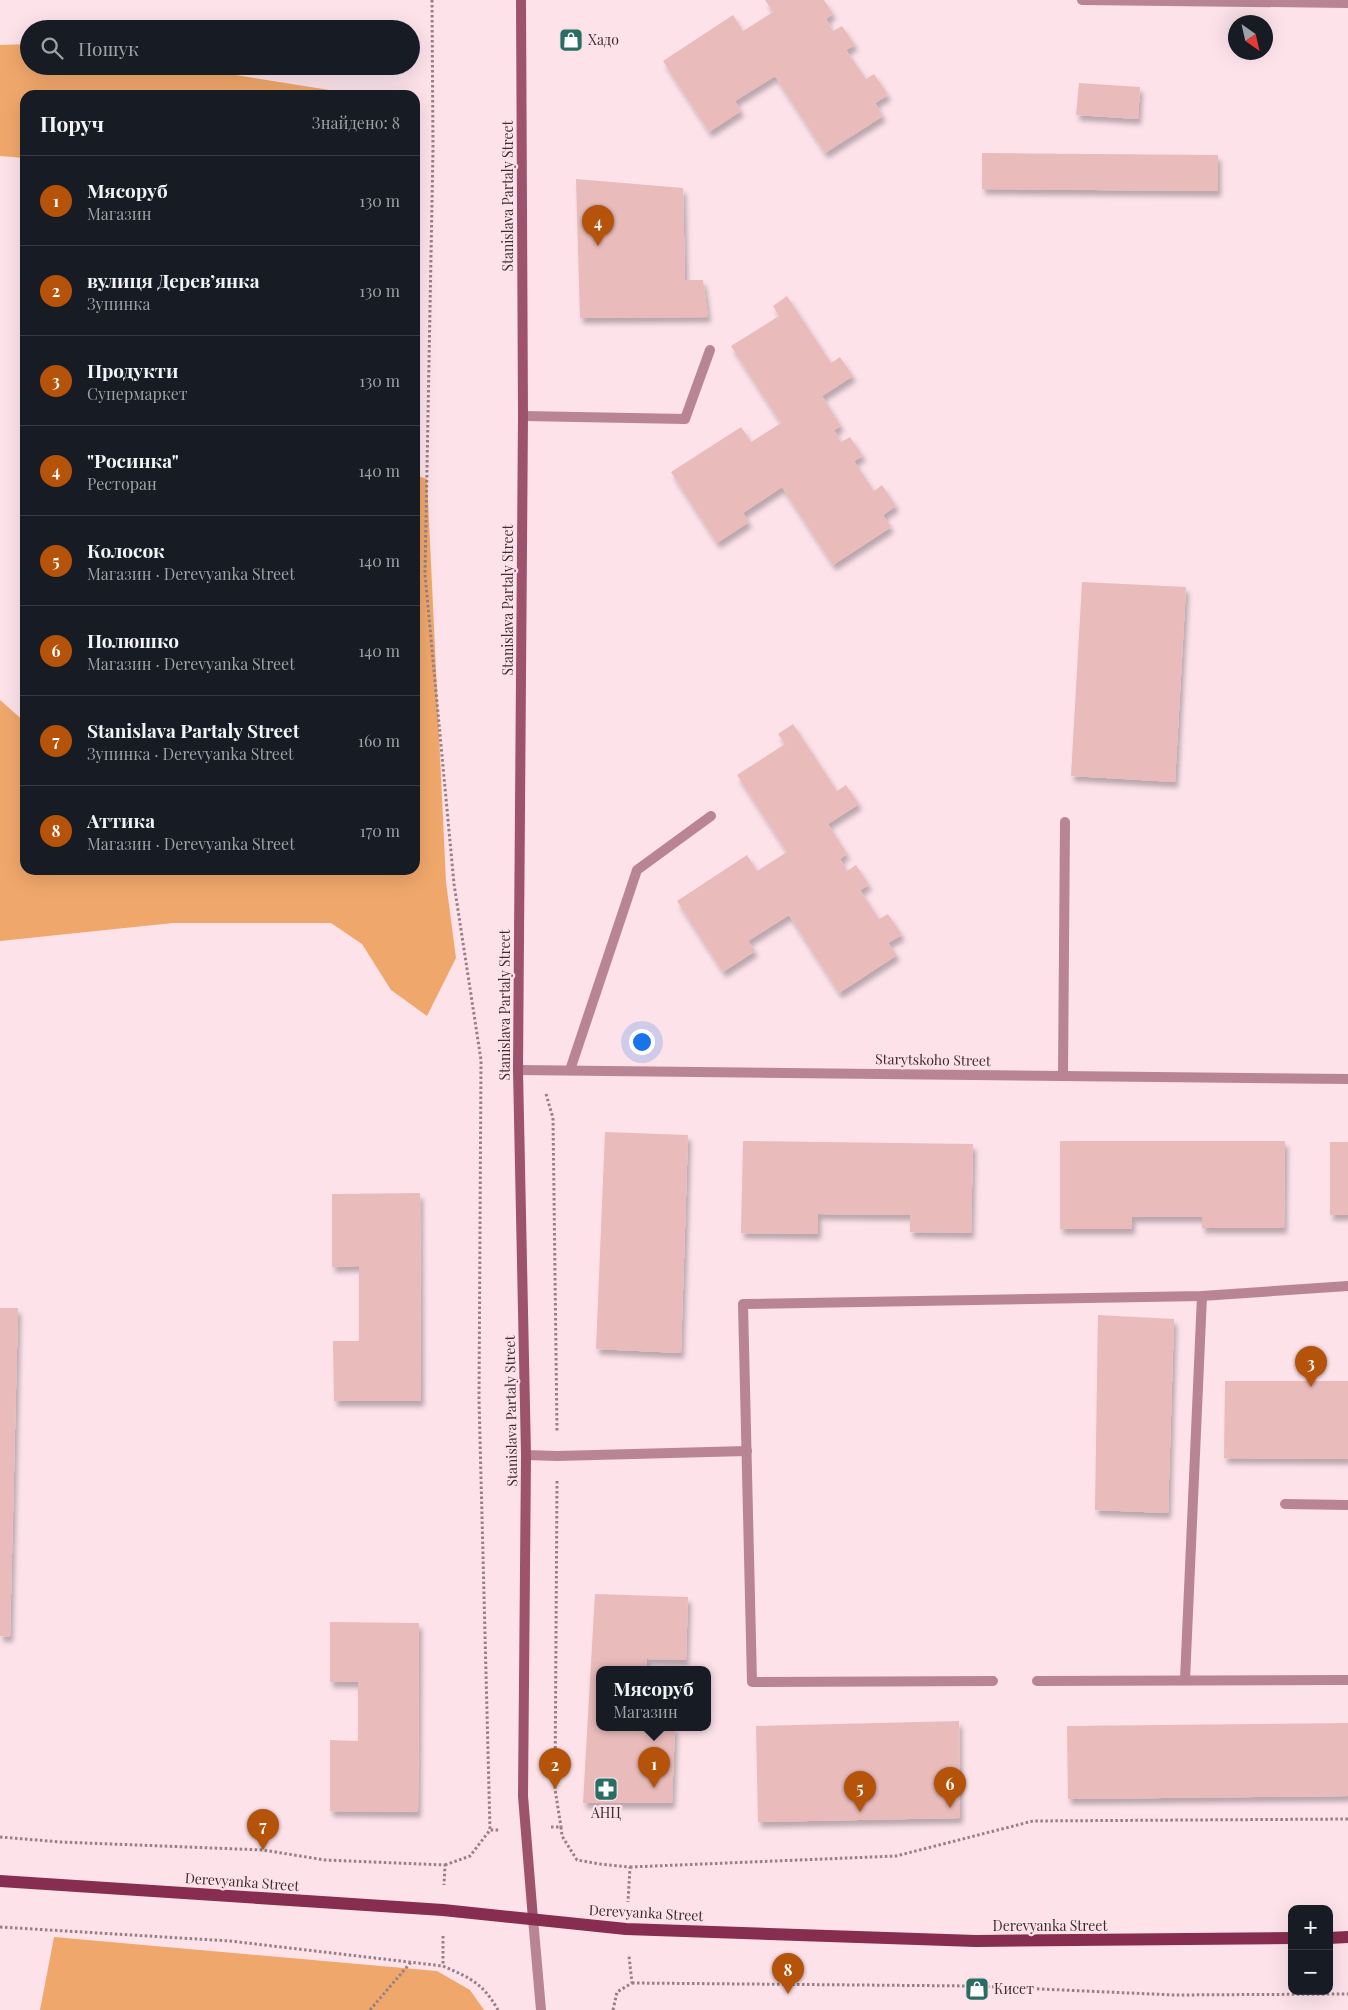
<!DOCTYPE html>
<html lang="uk">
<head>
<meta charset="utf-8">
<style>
	body { margin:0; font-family:"Playfair Display",serif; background:#20242c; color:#f1f3f6 }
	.controls { position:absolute; right:15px; bottom:15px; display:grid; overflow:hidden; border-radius:10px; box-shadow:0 5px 20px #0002 }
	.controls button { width:45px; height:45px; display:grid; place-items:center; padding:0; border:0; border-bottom:1px solid #363941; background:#171b24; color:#f1f3f6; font:25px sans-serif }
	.compass { position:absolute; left:1228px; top:15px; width:45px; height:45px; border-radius:50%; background:#171b24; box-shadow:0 5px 20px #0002; rotate:146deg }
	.you { position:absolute; left:641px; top:1041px; width:18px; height:18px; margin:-12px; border:4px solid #fff; border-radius:50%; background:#1a73e8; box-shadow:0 0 0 8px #1a73e833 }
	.badge { display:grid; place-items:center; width:32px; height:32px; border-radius:50%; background:#b45309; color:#fff; font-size:16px; font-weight:700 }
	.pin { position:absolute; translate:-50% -41px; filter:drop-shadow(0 1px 2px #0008) }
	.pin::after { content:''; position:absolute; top:26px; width:18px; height:15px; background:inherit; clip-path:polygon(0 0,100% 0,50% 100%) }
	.popup { position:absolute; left:596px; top:1666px; width:115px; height:65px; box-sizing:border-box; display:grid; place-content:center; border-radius:10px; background:#171b24; filter:drop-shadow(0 1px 4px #0005); font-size:16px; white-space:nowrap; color:#9ea1a6 }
	.popup b { font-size:19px; color:#f1f3f6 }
	.popup::after { content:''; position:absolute; left:50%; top:100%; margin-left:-10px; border:10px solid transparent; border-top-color:#171b24 }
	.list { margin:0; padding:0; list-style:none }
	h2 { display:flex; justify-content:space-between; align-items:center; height:65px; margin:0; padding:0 20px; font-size:21px }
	h2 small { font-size:16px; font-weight:400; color:#9ea1a6 }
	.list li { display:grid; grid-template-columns:32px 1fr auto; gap:15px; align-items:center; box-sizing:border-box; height:90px; padding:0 20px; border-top:1px solid #363941 }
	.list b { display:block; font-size:19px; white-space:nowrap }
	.list p { margin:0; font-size:16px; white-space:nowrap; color:#9ea1a6 }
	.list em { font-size:16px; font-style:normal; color:#9ea1a6 }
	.icon { flex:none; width:28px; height:28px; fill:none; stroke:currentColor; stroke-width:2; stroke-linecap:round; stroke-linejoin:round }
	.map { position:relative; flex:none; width:1348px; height:2010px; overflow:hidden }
	.search { position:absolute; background:#171b24; box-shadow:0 5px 20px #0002; left:20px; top:20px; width:400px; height:55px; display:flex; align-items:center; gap:12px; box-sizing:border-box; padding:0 18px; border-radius:28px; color:#9ea1a6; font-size:19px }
	.panel { position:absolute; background:#171b24; box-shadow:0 5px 20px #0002; left:20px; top:90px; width:400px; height:785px; border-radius:15px }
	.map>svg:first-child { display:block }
	.green { fill:#f0a76b }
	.building { fill:#e9bcbb; filter:url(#shadow) }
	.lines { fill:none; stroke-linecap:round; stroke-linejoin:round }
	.path { stroke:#968086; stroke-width:3; stroke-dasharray:2.5 2.5; stroke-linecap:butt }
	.lane { stroke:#b98595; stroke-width:10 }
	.street { stroke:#b98595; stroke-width:10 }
	.secondary { stroke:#9d536c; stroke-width:10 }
	.primary { stroke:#862d50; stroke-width:12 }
	.labels { text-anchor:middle; stroke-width:4.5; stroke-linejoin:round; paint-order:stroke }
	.poi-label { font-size:14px; fill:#3d2c31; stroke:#fde2ea; text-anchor:start }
	.street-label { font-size:14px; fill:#3d2c31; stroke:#fde2ea }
</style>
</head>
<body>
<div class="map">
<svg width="1348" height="2010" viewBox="0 0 1348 2010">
	<defs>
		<filter id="shadow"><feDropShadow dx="3" dy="5.5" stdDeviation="2.5" flood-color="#0004"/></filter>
	</defs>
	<rect width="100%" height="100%" fill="#fde2ea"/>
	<g class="green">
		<polygon points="29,44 29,66 178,66 342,92 344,95 25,95 25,158 0,156 0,45"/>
		<polygon points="415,475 427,479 446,882 456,958 427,1016 391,990 362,944 331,923 173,923 0,941 0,700 25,722 25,870 415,870"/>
		<polygon points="54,1937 437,1971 470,1990 484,2010 40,2010"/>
	</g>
	<g class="building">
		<polygon points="765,0 824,0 833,14 826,19 833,31 842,26 855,45 846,50 866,79 874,74 888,95 875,103 883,116 825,153 775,76 735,101 741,111 709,132 663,61 733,15 743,31 773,12"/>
		<polygon points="1079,83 1140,87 1138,119 1076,115"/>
		<polygon points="982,153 1218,155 1218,191 982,189"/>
		<polygon points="576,179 683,188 685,280 703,280 708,317 580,318"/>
		<polygon points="787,296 831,363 840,357 853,376 822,396 841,426 834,430 841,442 850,437 863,456 854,461 874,491 882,485 896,506 883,515 891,527 833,565 782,487 743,513 749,522 717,543 671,472 741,427 751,442 781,423 731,346 779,316 773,306"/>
		<polygon points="1082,582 1186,587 1175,782 1071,776"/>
		<polygon points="793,724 837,791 846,785 859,804 828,824 847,854 840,859 847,871 856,865 869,885 860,890 879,919 888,914 902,935 888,943 897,955 839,993 789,915 748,941 755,951 723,972 677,901 747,855 757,871 787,852 737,775 785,744 778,734"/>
		<polygon points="605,1132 688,1135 681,1353 596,1349"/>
		<polygon points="743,1141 973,1144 971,1233 910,1232 910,1215 818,1214 818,1234 741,1233"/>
		<polygon points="1060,1141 1285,1141 1284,1228 1202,1228 1202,1217 1132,1217 1132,1229 1060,1229"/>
		<rect x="1330" y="1142" width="18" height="73"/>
		<polygon points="420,1193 421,1401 334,1401 333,1341 359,1341 359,1266 332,1267 332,1194"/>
		<polygon points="0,1308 18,1308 10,1637 0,1636"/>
		<polygon points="1098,1315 1174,1319 1168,1513 1095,1510"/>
		<polygon points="1225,1381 1348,1381 1348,1459 1224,1458"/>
		<polygon points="595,1594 688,1597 686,1660 647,1659 646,1669 600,1669 600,1727 675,1727 672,1803 583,1803"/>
		<polygon points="330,1622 419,1623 418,1812 330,1811 330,1740 358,1741 358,1682 330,1682"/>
		<polygon points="959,1721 960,1818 758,1822 756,1726"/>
		<polygon points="1348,1723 1348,1796 1068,1799 1067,1726"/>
	</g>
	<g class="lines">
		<g class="path">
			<polyline points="432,0 433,149 425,574 454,884 481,1060 479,1399 490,1830"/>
			<polyline points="546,1094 553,1118 557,1432"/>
			<polyline points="557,1481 555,1789 561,1827"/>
			<polyline points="551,1827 561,1827 562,1836 577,1860 600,1864 630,1867 628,1902"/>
			<polyline points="0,1837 61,1842 263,1850 325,1860 445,1865 444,1885"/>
			<polyline points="445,1865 470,1856 490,1830 500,1830"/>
			<polyline points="630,1867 896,1856 1033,1821 1348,1819"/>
			<polyline points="0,1927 230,1941 443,1966"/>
			<path d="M443,1936V1966C470,1978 483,1983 498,2010"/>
			<polyline points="632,1983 973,1986 1174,1995 1348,1994"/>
			<polyline points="370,2010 411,1962"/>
			<polyline points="613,2010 617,1992 632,1983 629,1956"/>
		</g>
		<g class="lane">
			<polyline points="1082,0 1348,3"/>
			<polyline points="523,416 685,419 710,350"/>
			<polyline points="570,1070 637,870 711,816"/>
			<polyline points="1063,1075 1065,822"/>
			<polyline points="526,1455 557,1456 747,1451"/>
			<polyline points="1285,1504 1348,1505"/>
			<polyline points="1185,1680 1202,1296"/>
			<polyline points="993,1681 752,1682 743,1304 1202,1296 1348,1286"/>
			<polyline points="1037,1681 1348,1680"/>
		</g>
		<g class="street">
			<polyline points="518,1070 1348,1079"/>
			<polyline points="533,1919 541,2010"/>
		</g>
		<polyline class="secondary" points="521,0 523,416 518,1070 526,1455 523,1796 533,1919"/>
		<g class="primary">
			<polyline points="0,1881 443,1910 626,1929 976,1941 1292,1938"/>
			<polyline points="1329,1938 1348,1937"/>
		</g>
	</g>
	<defs>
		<g id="shop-square" transform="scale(1.25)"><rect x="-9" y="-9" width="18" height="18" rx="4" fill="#296e62" stroke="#fde2ea"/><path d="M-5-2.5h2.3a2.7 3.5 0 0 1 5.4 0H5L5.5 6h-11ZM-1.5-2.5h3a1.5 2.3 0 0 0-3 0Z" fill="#fff"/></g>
		<g id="pharmacy-square" transform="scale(1.25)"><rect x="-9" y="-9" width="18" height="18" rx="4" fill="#296e62" stroke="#fde2ea"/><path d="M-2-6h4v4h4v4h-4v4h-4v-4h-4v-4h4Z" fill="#fff"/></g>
	</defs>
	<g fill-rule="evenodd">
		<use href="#shop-square" x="571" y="40"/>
		<use href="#pharmacy-square" x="606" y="1789"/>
		<use href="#shop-square" x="977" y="1989"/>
	</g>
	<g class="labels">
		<g class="poi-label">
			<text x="588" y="45">Хадо</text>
			<text x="606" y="1818" text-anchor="middle">АНЦ</text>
			<text x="994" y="1994">Кисет</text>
		</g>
		<g class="street-label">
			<text transform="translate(508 196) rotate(-90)" y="5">Stanislava Partaly Street</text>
			<text transform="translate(508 600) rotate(-90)" y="5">Stanislava Partaly Street</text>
			<text transform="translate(505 1005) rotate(-90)" y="5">Stanislava Partaly Street</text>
			<text transform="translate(933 1060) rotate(1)" y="5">Starytskoho Street</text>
			<text transform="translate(511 1411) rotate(-91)" y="5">Stanislava Partaly Street</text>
			<text transform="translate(242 1882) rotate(4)" y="5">Derevyanka Street</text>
			<text transform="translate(646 1913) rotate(3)" y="5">Derevyanka Street</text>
			<text x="1050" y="1931">Derevyanka Street</text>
		</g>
	</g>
</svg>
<div class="controls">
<button>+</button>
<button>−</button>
</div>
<svg class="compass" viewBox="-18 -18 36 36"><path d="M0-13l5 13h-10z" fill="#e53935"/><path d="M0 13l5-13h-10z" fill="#9ea1a6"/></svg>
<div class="you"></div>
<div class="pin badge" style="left:654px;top:1788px">1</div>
<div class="popup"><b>Мясоруб</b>Магазин</div>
<div class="pin badge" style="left:555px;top:1789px">2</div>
<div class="pin badge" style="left:1311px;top:1387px">3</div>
<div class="pin badge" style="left:598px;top:246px">4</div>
<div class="pin badge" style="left:860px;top:1812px">5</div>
<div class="pin badge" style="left:950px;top:1808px">6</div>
<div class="pin badge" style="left:263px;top:1850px">7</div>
<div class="pin badge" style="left:788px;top:1994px">8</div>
<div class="search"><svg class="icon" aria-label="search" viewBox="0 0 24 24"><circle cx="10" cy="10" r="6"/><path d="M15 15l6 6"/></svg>Пошук</div>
<section class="panel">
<h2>Поруч<small>Знайдено: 8</small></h2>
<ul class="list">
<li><span class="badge">1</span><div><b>Мясоруб</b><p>Магазин</p></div><em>130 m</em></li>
<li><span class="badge">2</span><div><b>вулиця Дерев’янка</b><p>Зупинка</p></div><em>130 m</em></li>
<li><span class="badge">3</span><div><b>Продукти</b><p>Супермаркет</p></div><em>130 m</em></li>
<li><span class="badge">4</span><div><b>&quot;Росинка&quot;</b><p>Ресторан</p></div><em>140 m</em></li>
<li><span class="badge">5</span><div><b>Колосок</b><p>Магазин · Derevyanka Street</p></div><em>140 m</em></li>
<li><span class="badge">6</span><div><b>Полюшко</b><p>Магазин · Derevyanka Street</p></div><em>140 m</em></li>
<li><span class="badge">7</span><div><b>Stanislava Partaly Street</b><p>Зупинка · Derevyanka Street</p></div><em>160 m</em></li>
<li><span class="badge">8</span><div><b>Аттика</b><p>Магазин · Derevyanka Street</p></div><em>170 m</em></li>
</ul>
</section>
</div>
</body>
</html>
